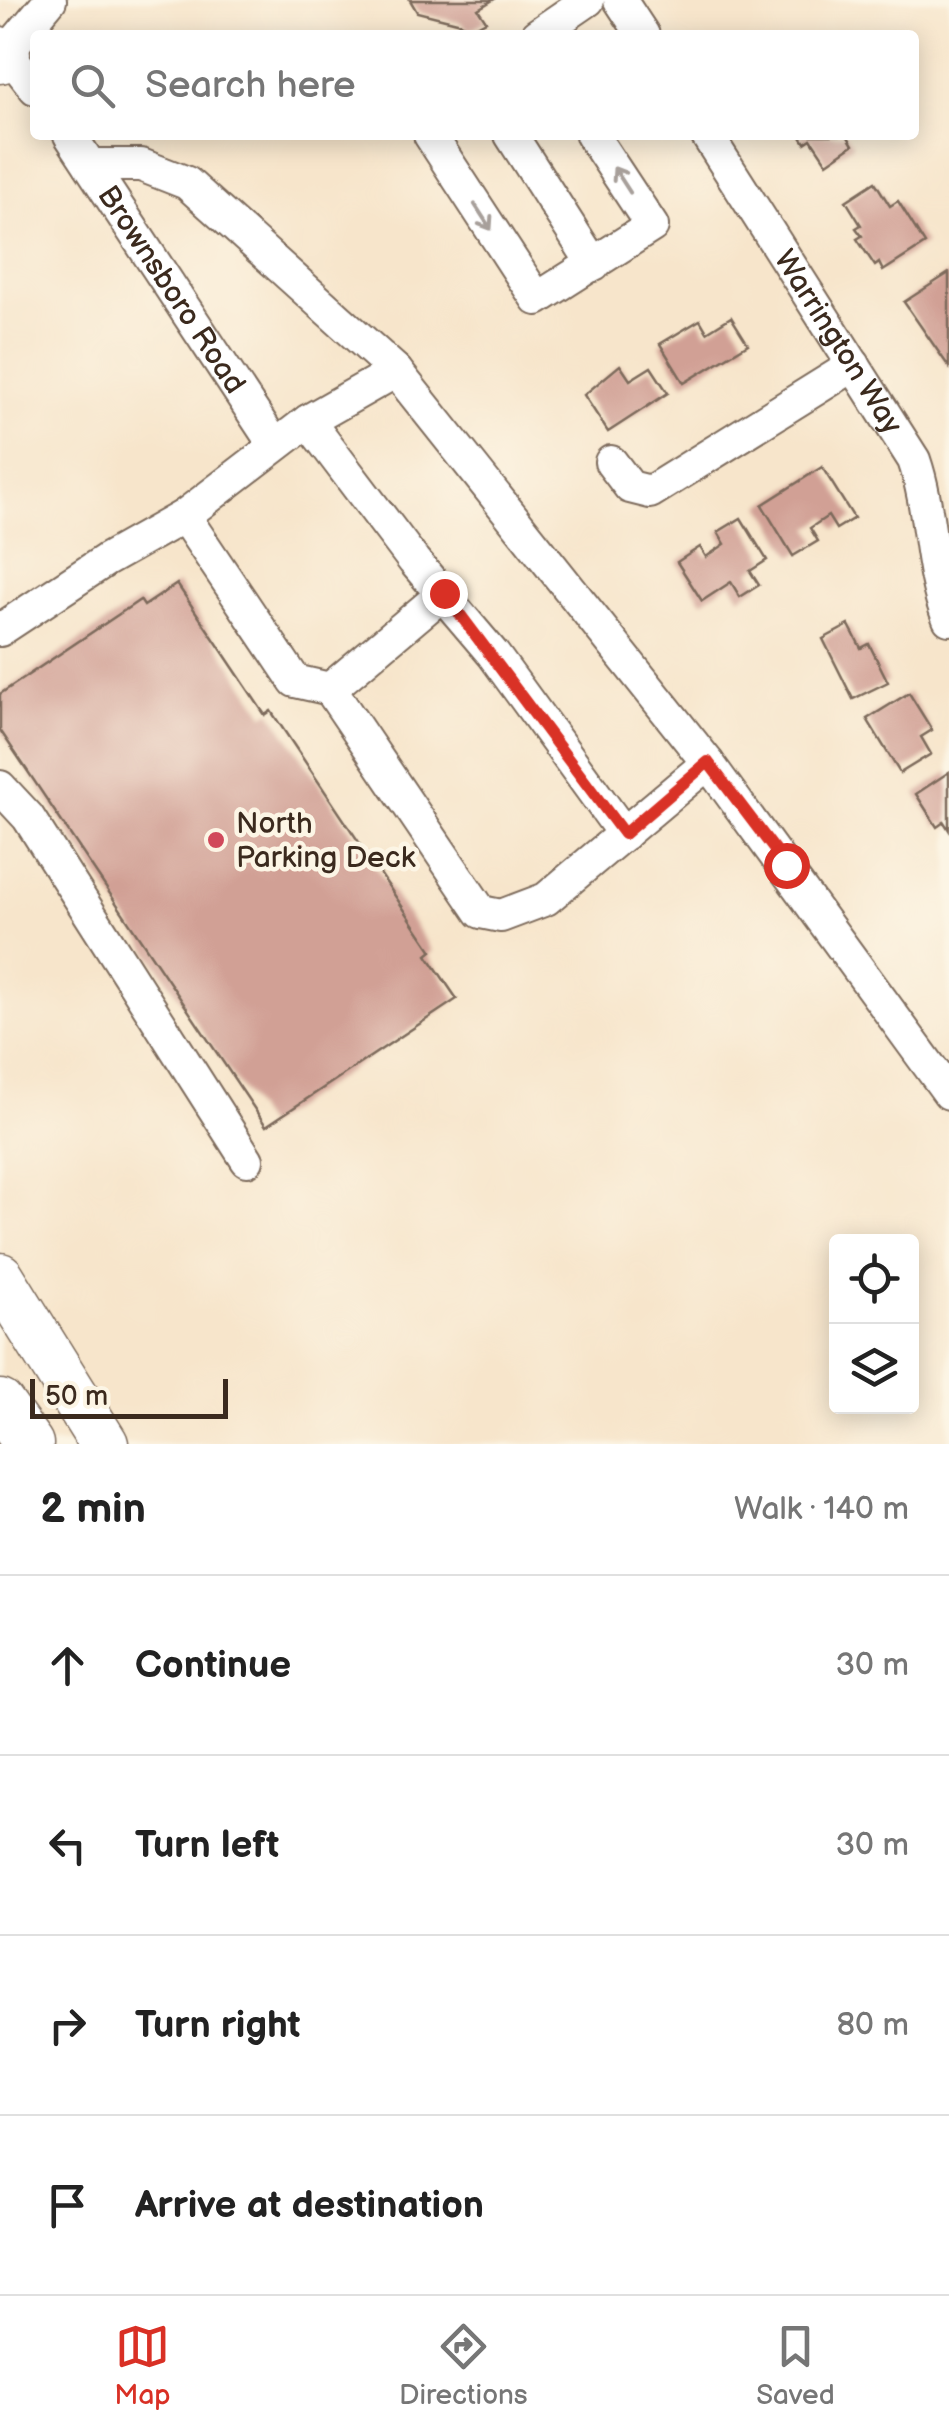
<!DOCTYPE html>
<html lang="en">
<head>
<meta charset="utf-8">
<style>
	body { margin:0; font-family:"Balsamiq Sans",sans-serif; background:#f2f2f2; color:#222 }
	.controls { position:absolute; right:30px; bottom:30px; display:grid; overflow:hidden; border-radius:10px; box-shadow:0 5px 25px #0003 }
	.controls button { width:90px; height:90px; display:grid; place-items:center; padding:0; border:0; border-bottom:2px solid #e0e0e0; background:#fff; color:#222; font:50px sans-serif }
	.scale { position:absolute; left:30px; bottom:25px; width:198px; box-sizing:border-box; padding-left:10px; border:5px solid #3b2a1e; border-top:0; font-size:28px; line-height:35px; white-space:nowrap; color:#3b2a1e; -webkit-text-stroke:8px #fcf5e5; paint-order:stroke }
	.stop { position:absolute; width:30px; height:30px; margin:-22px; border:8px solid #d93025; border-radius:50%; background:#fff }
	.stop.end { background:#d93025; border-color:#fff; box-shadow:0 2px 10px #0008 }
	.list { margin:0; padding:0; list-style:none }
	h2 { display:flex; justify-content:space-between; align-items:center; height:130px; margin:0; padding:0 40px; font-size:42px }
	h2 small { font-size:32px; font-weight:400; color:#767676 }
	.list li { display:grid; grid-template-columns:65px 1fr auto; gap:30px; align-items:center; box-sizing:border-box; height:180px; padding:0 40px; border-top:2px solid #e0e0e0 }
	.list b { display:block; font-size:38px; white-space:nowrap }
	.list em { font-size:32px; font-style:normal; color:#767676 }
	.icon { flex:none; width:55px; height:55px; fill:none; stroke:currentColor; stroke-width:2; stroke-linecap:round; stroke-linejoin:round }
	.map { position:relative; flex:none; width:949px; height:1444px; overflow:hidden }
	.search { position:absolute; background:#fff; box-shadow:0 5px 25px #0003; left:30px; right:30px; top:30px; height:110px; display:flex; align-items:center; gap:25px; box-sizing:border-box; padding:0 35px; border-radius:10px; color:#767676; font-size:38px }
	.sheet { height:850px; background:#fff }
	nav { display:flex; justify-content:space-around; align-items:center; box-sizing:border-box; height:140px; border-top:2px solid #e0e0e0; background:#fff; font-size:28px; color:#767676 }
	nav a { display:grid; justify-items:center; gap:5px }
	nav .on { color:#d93025 }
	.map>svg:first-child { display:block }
	.building { fill:#d1a095 }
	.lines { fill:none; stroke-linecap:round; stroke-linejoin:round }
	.minor-casing { stroke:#7d6b5b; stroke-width:36 }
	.highway-casing { stroke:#7d6b5b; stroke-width:51 }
	.minor { stroke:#fff; stroke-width:32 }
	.highway { stroke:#fff; stroke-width:48 }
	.oneway { stroke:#a79f9a }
	.route { stroke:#d93025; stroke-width:12 }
	.poi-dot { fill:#d1495b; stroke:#fcf5e5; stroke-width:4 }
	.labels { text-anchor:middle; stroke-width:9; stroke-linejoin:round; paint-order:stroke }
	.street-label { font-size:30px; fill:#3b2a1e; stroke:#fcf5e5 }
	.poi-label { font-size:30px; fill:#3b2a1e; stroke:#fcf5e5; text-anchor:start }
</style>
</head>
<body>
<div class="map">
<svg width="949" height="1444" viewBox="0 0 949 1444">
	<rect width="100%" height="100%" fill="#fcf5e5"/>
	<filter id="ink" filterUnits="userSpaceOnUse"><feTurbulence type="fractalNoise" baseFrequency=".01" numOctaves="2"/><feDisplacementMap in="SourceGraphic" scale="20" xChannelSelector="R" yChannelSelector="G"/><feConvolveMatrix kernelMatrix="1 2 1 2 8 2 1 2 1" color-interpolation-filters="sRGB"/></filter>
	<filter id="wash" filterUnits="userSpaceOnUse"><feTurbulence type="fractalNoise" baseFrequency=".0048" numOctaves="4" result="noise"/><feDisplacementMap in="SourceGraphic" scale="40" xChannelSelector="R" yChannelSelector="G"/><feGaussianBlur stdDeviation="2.25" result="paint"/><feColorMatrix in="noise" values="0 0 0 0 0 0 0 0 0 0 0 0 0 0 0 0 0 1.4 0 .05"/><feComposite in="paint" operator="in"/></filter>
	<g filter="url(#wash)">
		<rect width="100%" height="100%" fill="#f7e5cb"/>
		<g id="blocks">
			<g class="building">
				<polygon points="410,0 493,0 478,9 486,21 469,30 461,23 417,12"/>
				<polygon points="800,135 847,135 853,145 827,163 811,139 805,143"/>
				<polygon points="875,182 890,206 898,201 925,244 883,271 879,263 875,266 857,239 862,236 856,228 861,225 846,201"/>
				<polygon points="949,273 949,367 904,302"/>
				<polygon points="731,317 748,344 684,383 660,344 700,320 707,332"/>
				<polygon points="620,365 630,380 651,367 668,393 608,432 584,395"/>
				<polygon points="822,467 854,518 836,529 828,516 810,528 818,541 793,556 762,505"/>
				<polygon points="741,518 767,560 750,571 759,585 740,597 731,582 702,601 677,562 700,547 706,557 725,544 718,532"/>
				<polygon points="177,584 265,715 271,711 432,951 427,955 457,999 266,1126 0,730 0,694 140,600 144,606"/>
				<polygon points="849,625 861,648 869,644 888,682 853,699 823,639"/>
				<polygon points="909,693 932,730 921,737 931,754 900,773 867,719"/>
				<polygon points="949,772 949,830 944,822 937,827 916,794"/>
			</g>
		</g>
	</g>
	<g filter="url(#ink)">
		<use href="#blocks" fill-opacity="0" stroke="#7d6b5b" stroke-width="2.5"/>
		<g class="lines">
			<g class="minor-casing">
				<g id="minor">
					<polyline points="620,0 643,35"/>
					<polyline points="537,35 588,0"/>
					<polyline points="0,43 35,88"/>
					<polyline points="6,53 50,0"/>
					<path id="s1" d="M70,135L274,444"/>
					<polyline points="430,135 537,299 652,226 592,135"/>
					<polyline points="511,135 594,265"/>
					<path id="s2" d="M707,135L914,460C932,512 928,568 949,619"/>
					<polyline points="90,165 141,165 187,183 396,371"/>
					<polyline points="308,421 414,561 493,654 624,834"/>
					<polyline points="611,462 630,487 650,492 854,365"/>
					<polyline points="184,516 295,681 330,689 481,912 501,916 546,899 708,763"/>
					<polyline points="0,630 106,560 184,516 308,421 396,371 708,763 949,1093"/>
					<polyline points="330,689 444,593"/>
					<polyline points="0,787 28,817 247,1160"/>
				</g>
			</g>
			<g class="highway-casing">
				<g id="highway">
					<polyline points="0,59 6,53"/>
					<polyline points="0,1277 104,1444"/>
					<polyline points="0,1404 29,1444"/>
				</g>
			</g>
			<use href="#minor" class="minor"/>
			<use href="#highway" class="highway"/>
		</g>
		<defs><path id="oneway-shaft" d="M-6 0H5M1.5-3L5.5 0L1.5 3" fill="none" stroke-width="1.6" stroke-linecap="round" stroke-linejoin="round" transform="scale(2.5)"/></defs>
		<g class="oneway">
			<use href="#oneway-shaft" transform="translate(622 180) rotate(-123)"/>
			<use href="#oneway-shaft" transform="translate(483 217) rotate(57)"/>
		</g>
	</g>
	<g class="lines" filter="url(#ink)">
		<polyline class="route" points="444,593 624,834 708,762 786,865"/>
	</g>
	<circle class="poi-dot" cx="216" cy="840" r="10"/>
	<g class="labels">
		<g class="street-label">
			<text dy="10" stroke="none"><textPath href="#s1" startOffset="185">Brownsboro Road</textPath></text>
			<text dy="10" stroke="none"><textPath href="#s2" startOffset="245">Warrington Way</textPath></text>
		</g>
		<g class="poi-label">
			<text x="236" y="833">North<tspan x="236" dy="34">Parking Deck</tspan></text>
		</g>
	</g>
</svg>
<div class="controls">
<button><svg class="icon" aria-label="locate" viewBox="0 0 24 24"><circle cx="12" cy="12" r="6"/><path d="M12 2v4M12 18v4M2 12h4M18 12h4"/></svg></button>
<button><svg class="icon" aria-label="layers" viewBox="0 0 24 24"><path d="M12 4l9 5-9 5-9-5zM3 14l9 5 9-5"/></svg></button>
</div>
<div class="scale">50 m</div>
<div class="stop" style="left:786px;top:865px"></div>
<div class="stop end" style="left:444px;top:593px"></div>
<div class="search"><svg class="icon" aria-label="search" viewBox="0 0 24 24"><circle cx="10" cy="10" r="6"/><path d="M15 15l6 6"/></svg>Search here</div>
</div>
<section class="sheet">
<h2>2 min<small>Walk · 140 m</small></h2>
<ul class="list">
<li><svg class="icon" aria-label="ahead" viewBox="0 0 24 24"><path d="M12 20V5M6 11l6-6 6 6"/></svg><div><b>Continue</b></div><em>30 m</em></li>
<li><svg class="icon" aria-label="left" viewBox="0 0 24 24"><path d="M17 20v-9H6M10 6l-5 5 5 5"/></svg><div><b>Turn left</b></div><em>30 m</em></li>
<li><svg class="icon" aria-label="right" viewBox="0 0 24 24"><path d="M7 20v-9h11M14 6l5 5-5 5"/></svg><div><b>Turn right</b></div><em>80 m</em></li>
<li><svg class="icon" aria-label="arrive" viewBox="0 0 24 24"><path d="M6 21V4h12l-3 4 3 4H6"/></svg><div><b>Arrive at destination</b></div></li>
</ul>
</section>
<nav>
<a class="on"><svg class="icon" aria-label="map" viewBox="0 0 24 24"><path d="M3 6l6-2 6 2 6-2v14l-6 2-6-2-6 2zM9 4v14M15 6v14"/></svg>Map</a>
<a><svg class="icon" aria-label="directions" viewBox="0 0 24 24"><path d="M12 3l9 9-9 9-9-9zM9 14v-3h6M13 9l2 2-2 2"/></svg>Directions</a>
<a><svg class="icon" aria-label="saved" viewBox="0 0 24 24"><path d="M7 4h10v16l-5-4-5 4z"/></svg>Saved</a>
</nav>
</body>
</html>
